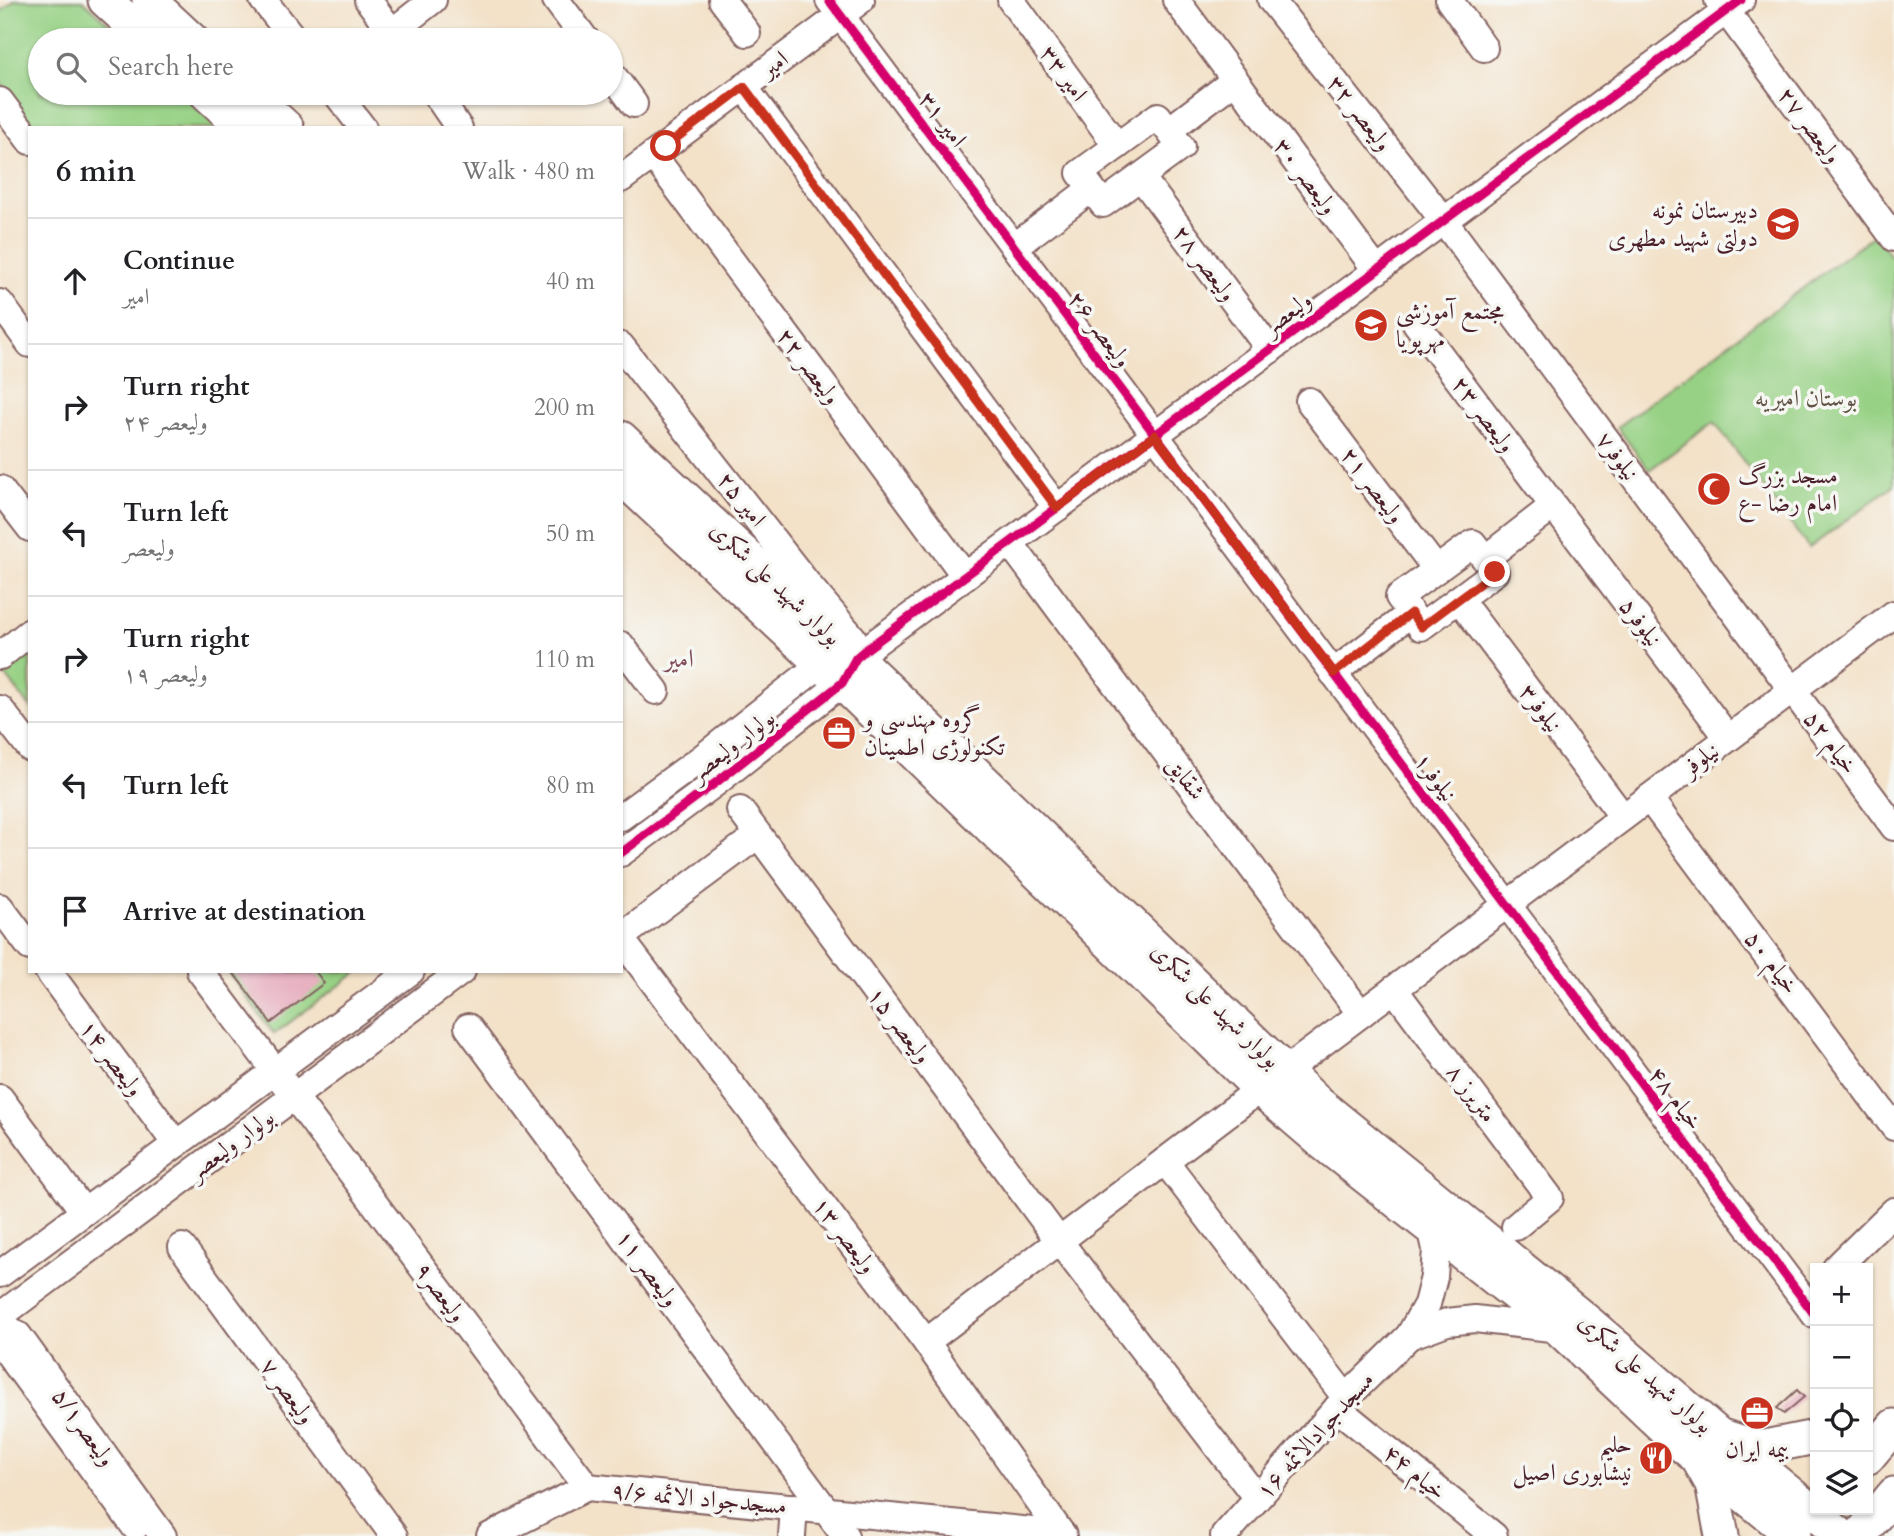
<!DOCTYPE html>
<html lang="en">
<head>
<meta charset="utf-8">
<style>
	body { margin:0; font-family:Cardo,Amiri,serif; background:#f2f2f2; color:#202124 }
	.controls { position:absolute; right:21px; bottom:21px; display:grid; overflow:hidden; border-radius:0px; box-shadow:0 2px 5px #0004 }
	.controls button { width:63px; height:63px; display:grid; place-items:center; padding:0; border:0; border-bottom:2px solid #e0e0e0; background:#fff; color:#202124; font:35px sans-serif }
	.stop { position:absolute; width:21px; height:21px; margin:-16px; border:5px solid #c8321e; border-radius:50%; background:#fff }
	.stop.end { background:#c8321e; border-color:#fff; box-shadow:0 2px 7px #0008 }
	.list { margin:0; padding:0; list-style:none }
	h2 { display:flex; justify-content:space-between; align-items:center; height:91px; margin:0; padding:0 28px; font-size:30px }
	h2 small { font-size:23px; font-weight:400; color:#757577 }
	.list li { display:grid; grid-template-columns:46px 1fr auto; gap:21px; align-items:center; box-sizing:border-box; height:126px; padding:0 28px; border-top:2px solid #e0e0e0 }
	.list b { display:block; font-size:26px; white-space:nowrap }
	.list p { margin:0; font-size:23px; white-space:nowrap; color:#757577 }
	.list em { font-size:23px; font-style:normal; color:#757577 }
	.icon { flex:none; width:38px; height:38px; fill:none; stroke:currentColor; stroke-width:2; stroke-linecap:round; stroke-linejoin:round }
	.map { position:relative; flex:none; width:1894px; height:1536px; overflow:hidden }
	.search { position:absolute; background:#fff; box-shadow:0 2px 5px #0004; left:28px; top:28px; width:595px; height:77px; display:flex; align-items:center; gap:18px; box-sizing:border-box; padding:0 24px; border-radius:38px; color:#757577; font-size:26px }
	.panel { position:absolute; background:#fff; box-shadow:0 2px 5px #0004; left:28px; top:126px; width:595px; height:847px; border-radius:0px }
	.map>svg:first-child { display:block }
	.green { fill:#97d185; stroke:#707858; stroke-width:2 }
	.building { fill:#e5a4b8 }
	.lines { fill:none; stroke-linecap:round; stroke-linejoin:round }
	.minor-casing { stroke:#856362; stroke-width:30 }
	.major-casing { stroke:#856362; stroke-width:37 }
	.minor { stroke:#fff; stroke-width:26 }
	.major { stroke:#fff; stroke-width:33 }
	.cycleway-casing { stroke:#f6f6f2; stroke-width:13 }
	.cycleway { stroke:#d6006c; stroke-width:9 }
	.route { stroke:#c8321e; stroke-width:9 }
	.labels { text-anchor:middle; stroke-width:7; stroke-linejoin:round; paint-order:stroke }
	.street-label { font-size:24px; fill:#4a1f2b; stroke:#f6f6f2 }
	.poi-label { font-size:24px; fill:#4a1f2b; stroke:#f6f6f2; text-anchor:start }
	.park-label { font-size:24px; fill:#615446; stroke:#f6f6f2 }
	.neighbourhood-label { font-size:26px; fill:#804e5c; stroke:#f6f6f2 }
</style>
</head>
<body>
<div class="map">
<svg width="1894" height="1536" viewBox="0 0 1894 1536">
	<rect width="100%" height="100%" fill="#f6f6f2"/>
	<filter id="ink" filterUnits="userSpaceOnUse"><feTurbulence type="fractalNoise" baseFrequency=".0143" numOctaves="2"/><feDisplacementMap in="SourceGraphic" scale="14" xChannelSelector="R" yChannelSelector="G"/><feConvolveMatrix kernelMatrix="1 2 1 2 8 2 1 2 1" color-interpolation-filters="sRGB"/></filter>
	<filter id="wash" filterUnits="userSpaceOnUse"><feTurbulence type="fractalNoise" baseFrequency=".00686" numOctaves="4" result="noise"/><feDisplacementMap in="SourceGraphic" scale="28" xChannelSelector="R" yChannelSelector="G"/><feGaussianBlur stdDeviation="1.57" result="paint"/><feColorMatrix in="noise" values="0 0 0 0 0 0 0 0 0 0 0 0 0 0 0 0 0 1.4 0 .05"/><feComposite in="paint" operator="in"/></filter>
	<g filter="url(#wash)">
		<rect width="100%" height="100%" fill="#f3e1c8"/>
		<g class="green">
			<polygon points="15,0 83,0 126,40 40,40 40,93 182,93 219,128 34,128 0,82 0,12"/>
			<polygon points="1874,235 1894,260 1894,485 1809,548 1714,422 1649,470 1617,427"/>
			<polygon points="30,652 30,707 3,672"/>
			<polygon points="227,971 359,971 274,1034"/>
		</g>
		<g id="blocks">
			<g class="building">
				<polygon points="232,971 315,971 324,983 271,1023"/>
				<polygon points="1797,1390 1804,1397 1784,1414 1777,1408"/>
			</g>
		</g>
	</g>
	<g filter="url(#ink)">
		<use href="#blocks" fill-opacity="0" stroke="#856362" stroke-width="2"/>
		<g class="lines">
			<g class="minor-casing">
				<g id="minor">
					<polyline points="263,0 295,40"/>
					<polyline points="368,0 398,40"/>
					<polyline points="556,0 586,40"/>
					<polyline points="722,0 747,33"/>
					<polyline points="829,0 1815,1315"/>
					<polyline points="1011,0 1117,146"/>
					<polyline points="1176,0 1377,271"/>
					<polyline points="1271,0 1444,221 1894,827"/>
					<polyline points="1449,0 1484,48"/>
					<polyline points="1718,0 1894,238"/>
					<polyline points="392,32 433,0"/>
					<polyline points="611,73 634,104"/>
					<polyline points="744,87 1057,508"/>
					<polyline points="336,93 363,128"/>
					<polyline points="435,93 459,128"/>
					<polyline points="0,101 30,141"/>
					<polygon points="1158,116 1181,147 1103,204 1080,173"/>
					<polyline points="1169,130 1235,80"/>
					<polyline points="653,155 965,576"/>
					<polyline points="1141,177 1270,350"/>
					<polyline points="621,179 861,0"/>
					<polyline points="1014,247 1091,189"/>
					<polyline points="0,303 30,344"/>
					<polyline points="1416,323 1728,738"/>
					<polyline points="621,346 810,587 853,638"/>
					<polyline points="1309,401 1436,569"/>
					<polyline points="0,489 30,528"/>
					<polyline points="1010,543 1361,1014"/>
					<polygon points="1473,543 1495,572 1421,627 1399,597"/>
					<polyline points="1485,559 1553,506"/>
					<polyline points="1459,599 1623,817"/>
					<polyline points="621,645 656,691"/>
					<polyline points="0,656 30,632"/>
					<polyline points="1333,673 1411,613"/>
					<polyline points="0,709 30,748"/>
					<polyline points="1649,798 1894,1127"/>
					<polyline points="740,810 1059,1241 1257,1498"/>
					<polyline points="621,817 703,757 821,664 841,660"/>
					<polyline points="621,853 718,781 842,683 856,658 864,651 1741,0"/>
					<polyline points="0,907 30,947"/>
					<polyline points="621,937 758,835"/>
					<polyline points="621,939 926,1342 1063,1536"/>
					<polyline points="48,971 176,1144"/>
					<polyline points="200,971 587,1487"/>
					<polyline points="1394,989 1550,1198 1515,1227"/>
					<polyline points="468,1027 845,1536"/>
					<polyline points="1285,1071 1894,614"/>
					<polyline points="0,1098 84,1212"/>
					<polyline points="1165,1161 1346,1398"/>
					<polyline points="182,1247 394,1536"/>
					<polyline points="1836,1268 1894,1211"/>
					<polyline points="0,1274 411,971"/>
					<polyline points="0,1316 462,971"/>
					<polyline points="0,1323 18,1335 163,1536"/>
					<polyline points="1409,1336 1447,1322 1475,1319 1559,1329"/>
					<polyline points="0,1338 2,1345 135,1527"/>
					<polyline points="926,1342 1260,1089"/>
					<polyline points="1337,1408 1494,1536"/>
					<polyline points="587,1487 1062,1534"/>
					<polyline points="490,1536 587,1487"/>
					<polyline points="792,1536 794,1507"/>
					<polyline points="1224,1536 1346,1398 1409,1336 1427,1304 1434,1277 1436,1249 1431,1227"/>
				</g>
			</g>
			<g class="major-casing">
				<g id="major">
					<polyline points="105,0 149,40"/>
					<polyline points="149,0 192,40"/>
					<polyline points="206,93 244,128"/>
					<polyline points="249,93 287,128"/>
					<polyline points="621,438 856,658 1317,1102 1589,1323 1719,1435 1842,1536"/>
					<polyline points="621,477 842,683 1260,1089 1324,1144 1559,1329 1684,1447 1794,1536"/>
					<polyline points="1725,1437 1749,1445 1765,1447 1815,1437"/>
					<polyline points="1868,1457 1894,1426"/>
					<polyline points="1699,1461 1712,1484 1722,1536"/>
					<polyline points="1859,1536 1894,1494"/>
				</g>
			</g>
			<use href="#minor" class="minor"/>
			<use href="#major" class="major"/>
			<g class="cycleway-casing">
				<g id="cycleway">
					<polyline points="829,0 1815,1315"/>
					<polyline points="621,853 718,781 842,683 856,658 864,651 1741,0"/>
				</g>
			</g>
			<use href="#cycleway" class="cycleway"/>
		</g>
	</g>
	<g class="lines" filter="url(#ink)">
		<polyline class="route" points="666,146 744,87 1057,508 1155,435 1334,673 1411,613 1421,627 1495,572"/>
	</g>
	<defs>
		<g id="school-disc" transform="scale(1.75)"><circle r="9.5" fill="#c8321e" stroke="#f6f6f2"/><path d="M0-5L7-2L0 1L-7-2ZM-4 1L0 2.5L4 1V4Q0 6-4 4Z" fill="#fff"/></g>
		<g id="mosque-disc" transform="scale(1.75)"><circle r="9.5" fill="#c8321e" stroke="#f6f6f2"/><path d="M3.5-4.9A6 6 0 1 0 3.5 4.9A5 5 0 1 1 3.5-4.9Z" fill="#fff"/></g>
		<g id="office-disc" transform="scale(1.75)"><circle r="9.5" fill="#c8321e" stroke="#f6f6f2"/><path d="M-6-3h4V-5.5h4V-3h4V5H-6ZM-1-4.5V-3h2v-1.5ZM-6 0V1H6V0Z" fill="#fff"/></g>
		<g id="restaurant-disc" transform="scale(1.75)"><circle r="9.5" fill="#c8321e" stroke="#f6f6f2"/><path d="M-5-6h1v4h1v-4h1v4h1v-4h1v5L-1.5 .5V6h-2V.5L-5-1ZM5-6V6H3V1.5H1.5Q1.5-4 5-6Z" fill="#fff"/></g>
	</defs>
	<g fill-rule="evenodd">
		<use href="#school-disc" x="1783" y="224"/>
		<use href="#school-disc" x="1371" y="325"/>
		<use href="#mosque-disc" x="1714" y="489"/>
		<use href="#office-disc" x="839" y="733"/>
		<use href="#office-disc" x="1757" y="1413"/>
		<use href="#restaurant-disc" x="1656" y="1458"/>
	</g>
	<g class="labels">
		<g class="street-label">
			<text transform="translate(774 64) rotate(-37)" y="8">امیر</text>
			<text transform="translate(1064 73) rotate(54)" y="8">امیر ۳۳</text>
			<text transform="translate(1360 113) rotate(52)" y="8">ولیعصر ۳۲</text>
			<text transform="translate(943 119) rotate(53)" y="8">امیر ۳۱</text>
			<text transform="translate(1810 125) rotate(53)" y="8">ولیعصر ۲۷</text>
			<text transform="translate(1306 176) rotate(53)" y="8">ولیعصر ۳۰</text>
			<text transform="translate(1205 263) rotate(53)" y="8">ولیعصر ۲۸</text>
			<text transform="translate(1287 313) rotate(-37)" y="8">ولیعصر</text>
			<text transform="translate(1100 329) rotate(53)" y="8">ولیعصر ۲۶</text>
			<text transform="translate(809 366) rotate(53)" y="8">ولیعصر ۲۲</text>
			<text transform="translate(1484 414) rotate(53)" y="8">ولیعصر ۲۳</text>
			<text transform="translate(1618 456) rotate(53)" y="8">نیلوفر۷</text>
			<text transform="translate(1373 485) rotate(53)" y="8">ولیعصر ۲۱</text>
			<text transform="translate(742 499) rotate(52)" y="8">امیر ۲۵</text>
			<text transform="translate(776 583) rotate(43)" y="8">بولوار شهید علی شکری</text>
			<text transform="translate(1641 622) rotate(53)" y="8">نیلوفر۵</text>
			<text transform="translate(1541 708) rotate(53)" y="8">نیلوفر۳</text>
			<text transform="translate(1831 742) rotate(53)" y="8">خیام ۵۲</text>
			<text transform="translate(732 745) rotate(-38)" y="8">بولوار ولیعصر</text>
			<text transform="translate(1700 759) rotate(-37)" y="8">نیلوفر</text>
			<text transform="translate(1436 777) rotate(53)" y="8">نیلوفر۱</text>
			<text transform="translate(1186 778) rotate(53)" y="8">شقایق</text>
			<text transform="translate(1772 962) rotate(53)" y="8">خیام ۵۰</text>
			<text transform="translate(1216 1005) rotate(44)" y="8">بولوار شهید علی شکری</text>
			<text transform="translate(900 1025) rotate(53)" y="8">ولیعصر ۱۵</text>
			<text transform="translate(112 1058) rotate(53)" y="8">ولیعصر ۱۴</text>
			<text transform="translate(1472 1093) rotate(53)" y="8">۸ متریرز</text>
			<text transform="translate(1676 1098) rotate(53)" y="8">خیام ۴۸</text>
			<text transform="translate(231 1144) rotate(-37)" y="8">بولوار ولیعصر</text>
			<text transform="translate(845 1235) rotate(53)" y="8">ولیعصر ۱۳</text>
			<text transform="translate(648 1268) rotate(54)" y="8">ولیعصر ۱۱</text>
			<text transform="translate(441 1292) rotate(53)" y="8">ولیعصر۹</text>
			<text transform="translate(1646 1373) rotate(41)" y="8">بولوار شهید علی شکری</text>
			<text transform="translate(288 1391) rotate(54)" y="8">ولیعصر ۷</text>
			<text transform="translate(84 1427) rotate(54)" y="8">ولیعصر۵/۱</text>
			<text transform="translate(1315 1435) rotate(-48)" y="8">مسجدجوادالائمه ۱۶</text>
			<text transform="translate(1415 1472) rotate(39)" y="8">خیام ۴۴</text>
			<text transform="translate(699 1498) rotate(5)" y="8">مسجدجواد الائمه ۹/۶</text>
		</g>
		<g class="poi-label">
			<text x="1758" y="218" text-anchor="end">دبیرستان نمونه<tspan x="1758" dy="28">دولتی شهید مطهری</tspan></text>
			<text x="1396" y="319">مجتمع آموزشی<tspan x="1396" dy="28">مهرپویا</tspan></text>
			<text x="1738" y="483">مسجد بزرگ<tspan x="1738" dy="28">امام رضا -ع</tspan></text>
			<text x="864" y="727">گروه مهندسی و<tspan x="864" dy="28">تکنولوژی اطمینان</tspan></text>
			<text x="1632" y="1452" text-anchor="end">حلیم<tspan x="1632" dy="28">نیشابوری اصیل</tspan></text>
			<text x="1757" y="1457" text-anchor="middle">بیمه ایران</text>
		</g>
		<g class="park-label">
			<text x="1806" y="406">بوستان امیریه</text>
		</g>
		<g class="neighbourhood-label">
			<text x="679" y="667">امیر</text>
		</g>
	</g>
</svg>
<div class="controls">
<button>+</button>
<button>−</button>
<button><svg class="icon" aria-label="locate" viewBox="0 0 24 24"><circle cx="12" cy="12" r="6"/><path d="M12 2v4M12 18v4M2 12h4M18 12h4"/></svg></button>
<button><svg class="icon" aria-label="layers" viewBox="0 0 24 24"><path d="M12 4l9 5-9 5-9-5zM3 14l9 5 9-5"/></svg></button>
</div>
<div class="stop" style="left:666px;top:146px"></div>
<div class="stop end" style="left:1495px;top:572px"></div>
<div class="search"><svg class="icon" aria-label="search" viewBox="0 0 24 24"><circle cx="10" cy="10" r="6"/><path d="M15 15l6 6"/></svg>Search here</div>
<section class="panel">
<h2>6 min<small>Walk · 480 m</small></h2>
<ul class="list">
<li><svg class="icon" aria-label="ahead" viewBox="0 0 24 24"><path d="M12 20V5M6 11l6-6 6 6"/></svg><div><b>Continue</b><p>امیر</p></div><em>40 m</em></li>
<li><svg class="icon" aria-label="right" viewBox="0 0 24 24"><path d="M7 20v-9h11M14 6l5 5-5 5"/></svg><div><b>Turn right</b><p>ولیعصر ۲۴</p></div><em>200 m</em></li>
<li><svg class="icon" aria-label="left" viewBox="0 0 24 24"><path d="M17 20v-9H6M10 6l-5 5 5 5"/></svg><div><b>Turn left</b><p>ولیعصر</p></div><em>50 m</em></li>
<li><svg class="icon" aria-label="right" viewBox="0 0 24 24"><path d="M7 20v-9h11M14 6l5 5-5 5"/></svg><div><b>Turn right</b><p>ولیعصر ۱۹</p></div><em>110 m</em></li>
<li><svg class="icon" aria-label="left" viewBox="0 0 24 24"><path d="M17 20v-9H6M10 6l-5 5 5 5"/></svg><div><b>Turn left</b></div><em>80 m</em></li>
<li><svg class="icon" aria-label="arrive" viewBox="0 0 24 24"><path d="M6 21V4h12l-3 4 3 4H6"/></svg><div><b>Arrive at destination</b></div></li>
</ul>
</section>
</div>
</body>
</html>
